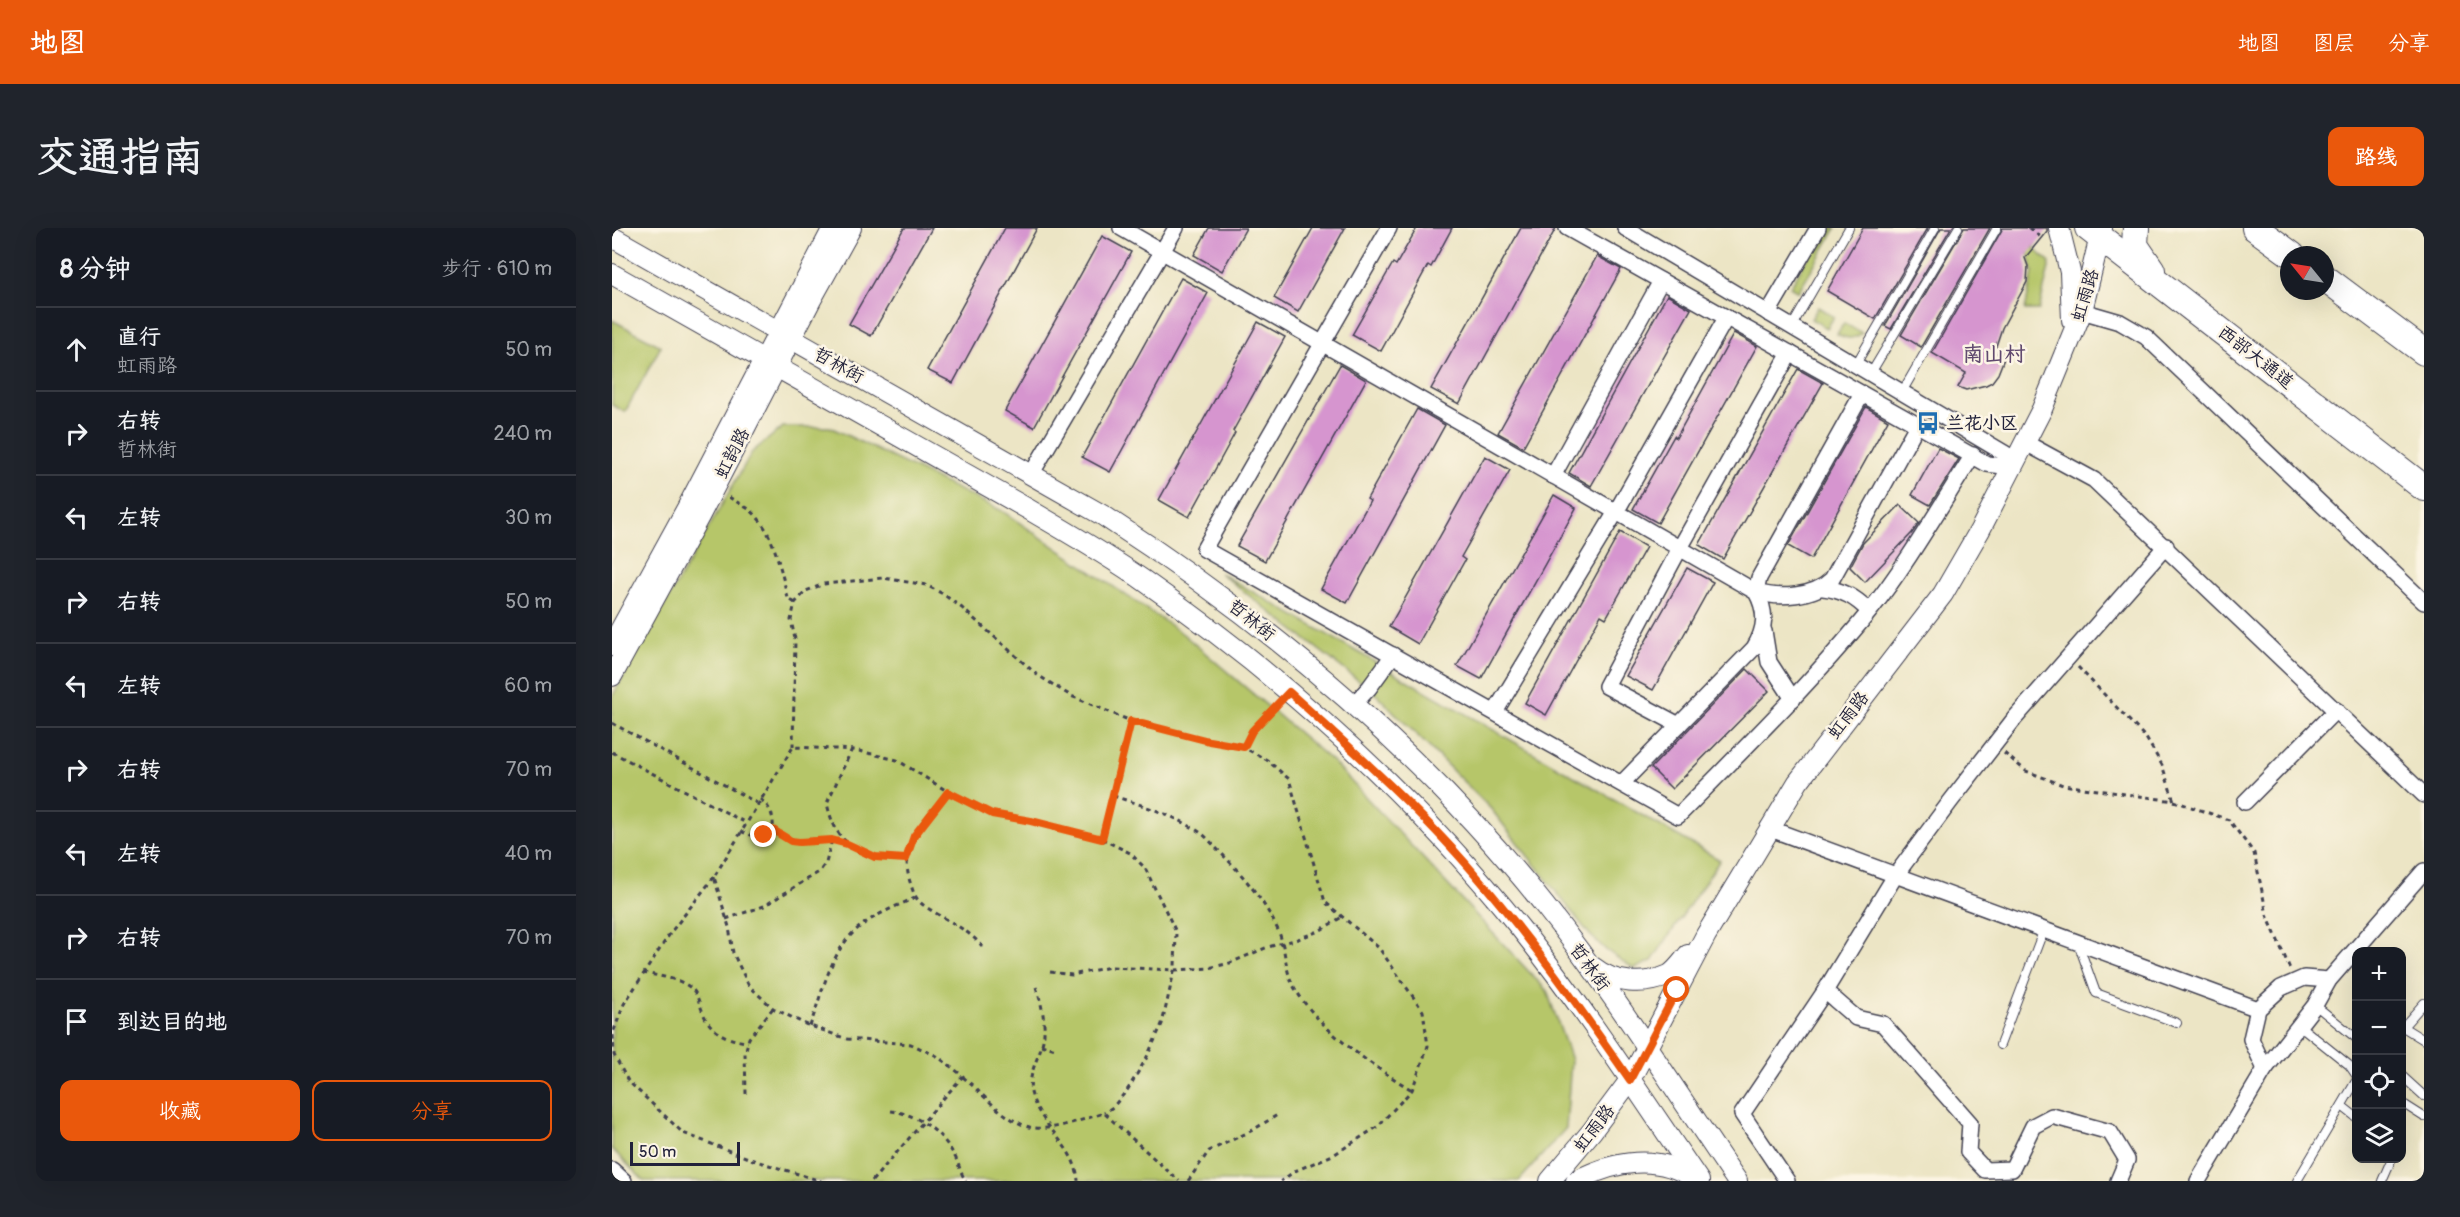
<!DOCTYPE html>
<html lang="zh">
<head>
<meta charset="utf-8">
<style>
	body { margin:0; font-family:Pangolin,"LXGW WenKai TC",sans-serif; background:#20242c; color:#f1f3f6 }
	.controls { position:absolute; right:18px; bottom:18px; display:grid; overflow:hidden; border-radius:12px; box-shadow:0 6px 24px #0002 }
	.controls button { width:54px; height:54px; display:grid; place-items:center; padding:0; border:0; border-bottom:2px solid #363941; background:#171b24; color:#f1f3f6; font:30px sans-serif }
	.compass { position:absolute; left:1668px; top:18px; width:54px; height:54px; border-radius:50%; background:#171b24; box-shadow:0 6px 24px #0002; rotate:300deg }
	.scale { position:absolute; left:18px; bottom:15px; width:110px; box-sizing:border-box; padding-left:6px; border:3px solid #22223b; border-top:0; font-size:16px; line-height:21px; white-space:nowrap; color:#22223b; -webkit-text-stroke:4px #fcf5e5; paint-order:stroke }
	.stop { position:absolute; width:18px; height:18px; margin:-14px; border:4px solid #ea580c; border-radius:50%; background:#fff }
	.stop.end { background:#ea580c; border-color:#fff; box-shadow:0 2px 6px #0008 }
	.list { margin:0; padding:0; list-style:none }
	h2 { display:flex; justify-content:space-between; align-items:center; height:78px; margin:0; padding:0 24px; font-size:26px }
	h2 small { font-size:20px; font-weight:400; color:#9ea1a6 }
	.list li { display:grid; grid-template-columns:39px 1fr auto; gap:18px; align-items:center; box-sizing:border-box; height:84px; padding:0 24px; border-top:2px solid #363941 }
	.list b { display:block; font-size:22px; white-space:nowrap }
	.list p { margin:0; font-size:20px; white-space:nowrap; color:#9ea1a6 }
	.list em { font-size:20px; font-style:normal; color:#9ea1a6 }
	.actions { display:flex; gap:12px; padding:18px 24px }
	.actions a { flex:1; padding:14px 0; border:2px solid #ea580c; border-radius:12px; text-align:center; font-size:21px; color:#ea580c }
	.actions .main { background:#ea580c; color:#fff }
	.icon { flex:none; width:33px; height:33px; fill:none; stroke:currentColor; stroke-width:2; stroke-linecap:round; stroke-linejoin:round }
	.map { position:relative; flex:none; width:1812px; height:953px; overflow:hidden; border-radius:12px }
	header { display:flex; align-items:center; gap:36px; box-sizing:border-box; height:84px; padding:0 30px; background:#ea580c; color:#fff }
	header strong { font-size:28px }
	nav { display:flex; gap:33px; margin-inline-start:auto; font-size:21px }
	.intro { display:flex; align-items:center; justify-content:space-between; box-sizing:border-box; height:144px; padding:0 36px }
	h1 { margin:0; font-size:42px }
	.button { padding:15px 27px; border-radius:12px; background:#ea580c; color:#fff; font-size:21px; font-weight:700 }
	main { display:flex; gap:36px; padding:0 36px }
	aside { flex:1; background:#171b24; border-radius:12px; box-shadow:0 6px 24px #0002 }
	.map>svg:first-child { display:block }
	.green { fill:#b6c669; stroke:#6c7452; stroke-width:1.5 }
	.building { fill:#d695cf }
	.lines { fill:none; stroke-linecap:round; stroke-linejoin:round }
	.service-casing { stroke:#403f50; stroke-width:10 }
	.minor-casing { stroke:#403f50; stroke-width:18 }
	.tertiary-casing { stroke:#403f50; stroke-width:22 }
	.trunk-casing { stroke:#403f50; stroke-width:28 }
	.path { stroke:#403f50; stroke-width:3; stroke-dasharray:4.5 4.5; stroke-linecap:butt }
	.service { stroke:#fff; stroke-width:8 }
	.minor { stroke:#fff; stroke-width:15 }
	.tertiary { stroke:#fff; stroke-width:20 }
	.trunk { stroke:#fff; stroke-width:26 }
	.route { stroke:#ea580c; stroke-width:8 }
	.labels { text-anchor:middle; stroke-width:5; stroke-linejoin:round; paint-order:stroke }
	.street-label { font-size:18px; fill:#22223b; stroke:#fcf5e5 }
	.poi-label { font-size:18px; font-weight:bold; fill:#22223b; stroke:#fcf5e5; text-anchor:start }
	.quarter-label { font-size:21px; font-weight:bold; fill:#614a6f; stroke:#fcf5e5 }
</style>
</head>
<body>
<header>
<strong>地图</strong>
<nav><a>地图</a><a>图层</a><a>分享</a></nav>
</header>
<div class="intro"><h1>交通指南</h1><a class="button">路线</a></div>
<main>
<aside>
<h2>8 分钟<small>步行 · 610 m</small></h2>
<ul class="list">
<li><svg class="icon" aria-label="ahead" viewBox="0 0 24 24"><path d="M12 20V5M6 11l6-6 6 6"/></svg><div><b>直行</b><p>虹雨路</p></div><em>50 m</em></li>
<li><svg class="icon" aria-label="right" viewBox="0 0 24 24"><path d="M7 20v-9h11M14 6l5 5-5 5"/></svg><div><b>右转</b><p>哲林街</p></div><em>240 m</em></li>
<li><svg class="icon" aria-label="left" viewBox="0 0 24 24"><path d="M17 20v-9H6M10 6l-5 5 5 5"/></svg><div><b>左转</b></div><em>30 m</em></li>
<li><svg class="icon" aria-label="right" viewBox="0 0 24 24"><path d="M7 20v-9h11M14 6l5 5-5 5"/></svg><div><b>右转</b></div><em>50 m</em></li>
<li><svg class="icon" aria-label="left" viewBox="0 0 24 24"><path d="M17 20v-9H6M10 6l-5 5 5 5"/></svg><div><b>左转</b></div><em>60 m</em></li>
<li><svg class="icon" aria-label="right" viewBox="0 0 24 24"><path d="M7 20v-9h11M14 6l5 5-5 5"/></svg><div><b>右转</b></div><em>70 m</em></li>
<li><svg class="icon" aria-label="left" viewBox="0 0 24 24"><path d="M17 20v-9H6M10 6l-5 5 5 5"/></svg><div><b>左转</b></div><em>40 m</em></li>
<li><svg class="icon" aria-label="right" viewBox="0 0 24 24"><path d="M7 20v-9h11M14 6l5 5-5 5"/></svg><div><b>右转</b></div><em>70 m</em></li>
<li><svg class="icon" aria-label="arrive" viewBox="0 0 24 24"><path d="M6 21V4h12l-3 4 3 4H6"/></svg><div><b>到达目的地</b></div></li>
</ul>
<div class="actions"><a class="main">收藏</a><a>分享</a></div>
</aside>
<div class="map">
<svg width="1812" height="953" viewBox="0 0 1812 953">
	<rect width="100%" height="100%" fill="#fcf5e5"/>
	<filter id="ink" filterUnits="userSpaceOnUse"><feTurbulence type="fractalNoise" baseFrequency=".0167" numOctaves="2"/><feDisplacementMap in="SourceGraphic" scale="12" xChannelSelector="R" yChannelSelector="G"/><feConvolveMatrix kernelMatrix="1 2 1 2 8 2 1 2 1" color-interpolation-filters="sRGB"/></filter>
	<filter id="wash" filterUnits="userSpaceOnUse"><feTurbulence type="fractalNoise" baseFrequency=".008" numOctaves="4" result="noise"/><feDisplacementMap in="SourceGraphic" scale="24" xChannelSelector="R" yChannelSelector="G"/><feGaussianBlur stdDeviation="1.35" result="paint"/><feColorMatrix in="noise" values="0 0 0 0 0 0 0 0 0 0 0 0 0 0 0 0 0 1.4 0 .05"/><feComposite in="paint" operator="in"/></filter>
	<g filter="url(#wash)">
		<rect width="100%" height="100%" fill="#ece5c5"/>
		<g class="green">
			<polygon points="1213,0 1224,0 1186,64 1178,59"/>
			<polygon points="1403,0 1424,17 1422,20 1438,35 1427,82 1413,82 1421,44 1418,30"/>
			<polygon points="1206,79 1222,89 1215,100 1199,91"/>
			<polygon points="0,92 49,118 13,184 0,177"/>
			<path d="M1232,95L1250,105C1241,112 1235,111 1225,106Z"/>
			<polygon points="171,199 218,199 390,283 571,406 721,534 935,763 959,832 954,900 907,953 32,953 0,921 0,469 140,224"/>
			<polygon points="608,345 1108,632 1040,733 1022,741 994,722 978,707 879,581 765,467"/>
		</g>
		<g id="blocks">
			<g class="building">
				<polygon points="292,0 320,0 259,108 237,96"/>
				<polygon points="393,0 425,0 341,155 315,142"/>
				<polygon points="597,0 634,0 610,43 582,27"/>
				<polygon points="701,0 733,0 686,84 662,70"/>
				<polygon points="805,0 840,0 819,39 816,37 769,123 740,107 781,35 784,37"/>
				<polygon points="909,0 944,0 847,176 819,161"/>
				<polygon points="1251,0 1316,0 1263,91 1215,63"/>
				<polygon points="1329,0 1339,0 1279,101 1273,98"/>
				<polygon points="1352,0 1378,0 1309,119 1289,107"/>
				<polygon points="1391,0 1435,0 1435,3 1413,30 1416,38 1415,54 1390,100 1382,124 1393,128 1386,146 1380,154 1374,157 1354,162 1346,159 1354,145 1320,125"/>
				<polygon points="490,8 519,24 422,199 393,183"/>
				<polygon points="985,28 1009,41 911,219 886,205"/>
				<polygon points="569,50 596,65 498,244 470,229"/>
				<polygon points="1055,67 1079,81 979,258 957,245"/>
				<polygon points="646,94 673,109 621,203 623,205 577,289 547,272"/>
				<polygon points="1122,105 1145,118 1046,295 1021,281 1062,208 1064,210"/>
				<polygon points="728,137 754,152 653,333 625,318"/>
				<polygon points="1186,141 1211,155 1111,331 1087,317"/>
				<polygon points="1254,179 1276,192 1199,331 1176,318"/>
				<polygon points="805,181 833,197 735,375 709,361 758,273 755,271"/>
				<polygon points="1326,220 1347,231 1318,277 1300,267"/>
				<polygon points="873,228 898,242 849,329 853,332 806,416 777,399"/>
				<polygon points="942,267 964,280 869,451 845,438"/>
				<polygon points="1288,277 1307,295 1300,305 1253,354 1238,339 1251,315"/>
				<polygon points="1008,304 1034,319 994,390 989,387 934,487 913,475"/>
				<polygon points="1075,340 1101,354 1041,462 1014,448"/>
				<polygon points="1135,441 1157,463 1060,561 1039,540"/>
			</g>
		</g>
	</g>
	<g filter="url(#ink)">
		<use href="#blocks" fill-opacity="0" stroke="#403f50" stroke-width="1.5"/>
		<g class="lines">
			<g class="service-casing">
				<g id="service">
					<polyline points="1180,98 1237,0"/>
					<polyline points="1244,136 1323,0"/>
					<polyline points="1259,145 1346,0"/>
					<polyline points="1290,164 1385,0"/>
					<polyline points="1466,715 1484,765 1565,795"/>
					<polyline points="1703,777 1744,810"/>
					<polyline points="1687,797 1737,837 1744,847"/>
					<polyline points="1791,799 1812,812"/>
					<polyline points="1790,800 1812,775"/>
					<polyline points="1388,817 1432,701"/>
					<polyline points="1790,848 1812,868"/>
					<polyline points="1790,875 1812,889"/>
					<polyline points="1730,878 1744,889"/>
					<polyline points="1685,953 1744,853"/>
					<polyline points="1770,953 1780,930"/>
				</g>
			</g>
			<g class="minor-casing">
				<g id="minor">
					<path d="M509,0L1144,364C1155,384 1154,400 1142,420L1010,555"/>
					<path d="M777,0L592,321L1066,588C1131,522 1198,456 1257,384C1296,335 1327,280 1361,227"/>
					<polyline points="955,0 1375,236 1391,238 1404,232"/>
					<polyline points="1013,0 1404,232"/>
					<polyline points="1470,83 1508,94 1534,109 1812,374"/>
					<polyline points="1156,85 1206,0"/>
					<path d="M1250,166L1147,350L1144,364C1167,371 1202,369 1220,351L1305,197"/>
					<polyline points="1414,215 1482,252 1812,567"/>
					<polyline points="420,245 564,0"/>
					<polyline points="941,248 1049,53"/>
					<path d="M1211,360C1231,362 1243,369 1257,383"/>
					<polyline points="1152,403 1157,434 1181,471"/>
					<polyline points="741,477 757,460 781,427"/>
					<polyline points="883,484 1004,284 1114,90"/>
					<polyline points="1067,497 994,458 1068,320 1178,125"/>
					<polyline points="1633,574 1724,482"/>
					<polyline points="1156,600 1646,781"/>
					<polyline points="1213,763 1244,790 1271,796 1358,895 1356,924 1373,942 1400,941 1421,898 1440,888 1498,904 1515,932 1506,953"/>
					<polyline points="1653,841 1639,811 1646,781 1669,760 1692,750 1717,752"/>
					<polyline points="0,942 12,953"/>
					<polyline points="1175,953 1130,886 1213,763 1283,648 1338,574 1403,490 1554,318"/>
					<polyline points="1586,953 1653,841 1703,777 1717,752 1812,643"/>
				</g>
			</g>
			<g class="tertiary-casing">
				<g id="tertiary">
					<polyline points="1447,0 1458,44 1460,92"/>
					<path d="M0,9L492,288C657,395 811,524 933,678C1003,766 1062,861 1125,953"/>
					<path d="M0,46L416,281C455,304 494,326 531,352C672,450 801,567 909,701C973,781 1029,868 1087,953"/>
					<polyline points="0,417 75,280 221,0"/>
					<polyline points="0,448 88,287 199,72 239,0"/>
					<path d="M981,739C1002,756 1032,758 1057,747C1064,743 1071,733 1076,727"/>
					<polyline points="938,953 980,903 1018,852 1094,707 1186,554 1331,366 1368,302 1430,181 1470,83 1490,0"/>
					<path d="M964,953C1001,933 1046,925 1083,951"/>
				</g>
			</g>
			<g class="trunk-casing">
				<g id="trunk">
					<polyline points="1476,0 1812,260"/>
					<polyline points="1524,0 1523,17 1540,42"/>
					<polyline points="1643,0 1680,27"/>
					<polyline points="1713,50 1812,124"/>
				</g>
			</g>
			<g class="path">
				<polyline points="1417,0 1430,10"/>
				<path d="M117,269C123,273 130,277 137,281C162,301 168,341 176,370L183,375"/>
				<polyline points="1466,439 1534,510 1550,537 1562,573"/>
				<polyline points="0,495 145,575"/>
				<polyline points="181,519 183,411 179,392 183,375 194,363 212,356 271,350 314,357 331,366 350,380 424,446 459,468 519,493"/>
				<polyline points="631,519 640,503 665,476"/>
				<path d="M240,521L215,575C224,619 250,632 294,631"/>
				<polyline points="0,524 134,595"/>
				<polyline points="1392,525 1414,543 1451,557 1562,573 1617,592 1642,625 1655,687 1678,741"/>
				<path d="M335,564C312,595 285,616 299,657C302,667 305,673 314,679C334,692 356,701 371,719"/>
				<path d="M501,568C530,577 563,587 589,605C596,610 602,618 608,624C631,647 651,671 665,700C674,718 672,740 681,757C705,801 759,837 800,862"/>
				<path d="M148,571C159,579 162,589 161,602C168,606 177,614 186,614C204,615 215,610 233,615"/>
				<path d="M129,603C139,609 151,609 160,602"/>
				<polyline points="490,611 519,493 597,513 631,519 655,532 677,551 713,674 767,720 811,783 816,818 800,862 765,899 723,926 683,943 669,953"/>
				<polyline points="102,649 59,704 12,776 1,805 2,827 16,853 71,905 144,933 209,953"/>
				<polyline points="114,691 152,678 207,644 214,635 220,611"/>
				<polyline points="438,744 460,747 498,739 562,742 597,740 618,735 656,719 686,711 707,703 730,689"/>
				<path d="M31,745C46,748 68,750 80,761C85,765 87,775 90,782C97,803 114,812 136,814"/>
				<path d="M424,759C429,773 433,791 432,805C431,825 415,843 419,864C426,898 464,917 466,953"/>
				<path d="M198,798C209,768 217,731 238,708C254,690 282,679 303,670"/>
				<polyline points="429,817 444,821"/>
				<path d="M351,849C370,865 389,889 414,898C435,906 471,891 492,885L567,953"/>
				<polyline points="134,866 133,825 137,810 161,780"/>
				<path d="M279,883C305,886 329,903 342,927C347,935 348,945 354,953"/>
				<polyline points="260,953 351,848 325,828 299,816 235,811 193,796 161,780 137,758 121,725 117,699 102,649 181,519 243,522 285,532 343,568 380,586 419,593 490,611 518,625 533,640 564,704 563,739 550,796 534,831 516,861 501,879 492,885"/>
				<polyline points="576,953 597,923 639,903 667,886"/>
			</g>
			<use href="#service" class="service"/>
			<use href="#minor" class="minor"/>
			<use href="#tertiary" class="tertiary"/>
			<use href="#trunk" class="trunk"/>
		</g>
	</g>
	<g class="lines" filter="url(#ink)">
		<path class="route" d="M152,607L161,602L179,613L187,614L220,612L235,616L263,629L294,631L302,608L336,564L380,586L419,593L490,611L519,493L597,513L632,519L640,503L677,464C741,522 806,580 862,645C919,711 969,781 1018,852L1065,762"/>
	</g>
	<defs>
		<g id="bus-bare" transform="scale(1.8)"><path d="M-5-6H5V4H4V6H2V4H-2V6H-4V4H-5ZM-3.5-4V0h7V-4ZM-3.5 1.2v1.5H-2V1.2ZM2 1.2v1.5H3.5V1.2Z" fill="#1f6fb2" stroke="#fcf5e5" stroke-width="2.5" paint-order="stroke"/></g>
	</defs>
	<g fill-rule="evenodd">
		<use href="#bus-bare" x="1316" y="195"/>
	</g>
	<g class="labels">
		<g class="street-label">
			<text transform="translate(1473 67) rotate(-73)" y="6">虹雨路</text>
			<text transform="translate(1644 129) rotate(38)" y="6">西部大通道</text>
			<text transform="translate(227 137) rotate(29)" y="6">哲林街</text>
			<text transform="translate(120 225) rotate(-63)" y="6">虹韵路</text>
			<text transform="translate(640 392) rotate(39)" y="6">哲林街</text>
			<text transform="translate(1236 487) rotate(-52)" y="6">虹雨路</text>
			<text transform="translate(978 739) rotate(54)" y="6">哲林街</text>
			<text transform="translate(982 900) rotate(-52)" y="6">虹雨路</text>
		</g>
		<g class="poi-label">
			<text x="1334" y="201">兰花小区</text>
		</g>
		<g class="quarter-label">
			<text x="1382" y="133">南山村</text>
		</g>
	</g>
</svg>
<div class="controls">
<button>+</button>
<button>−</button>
<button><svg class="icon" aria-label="locate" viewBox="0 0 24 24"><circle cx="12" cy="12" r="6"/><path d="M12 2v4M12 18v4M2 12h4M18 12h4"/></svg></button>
<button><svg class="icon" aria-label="layers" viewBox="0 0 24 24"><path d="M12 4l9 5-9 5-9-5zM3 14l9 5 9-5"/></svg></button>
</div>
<svg class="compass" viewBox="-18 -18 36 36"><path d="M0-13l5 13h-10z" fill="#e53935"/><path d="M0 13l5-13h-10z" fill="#9ea1a6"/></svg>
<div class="scale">50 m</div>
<div class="stop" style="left:1065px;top:762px"></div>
<div class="stop end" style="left:152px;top:607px"></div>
</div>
</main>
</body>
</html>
